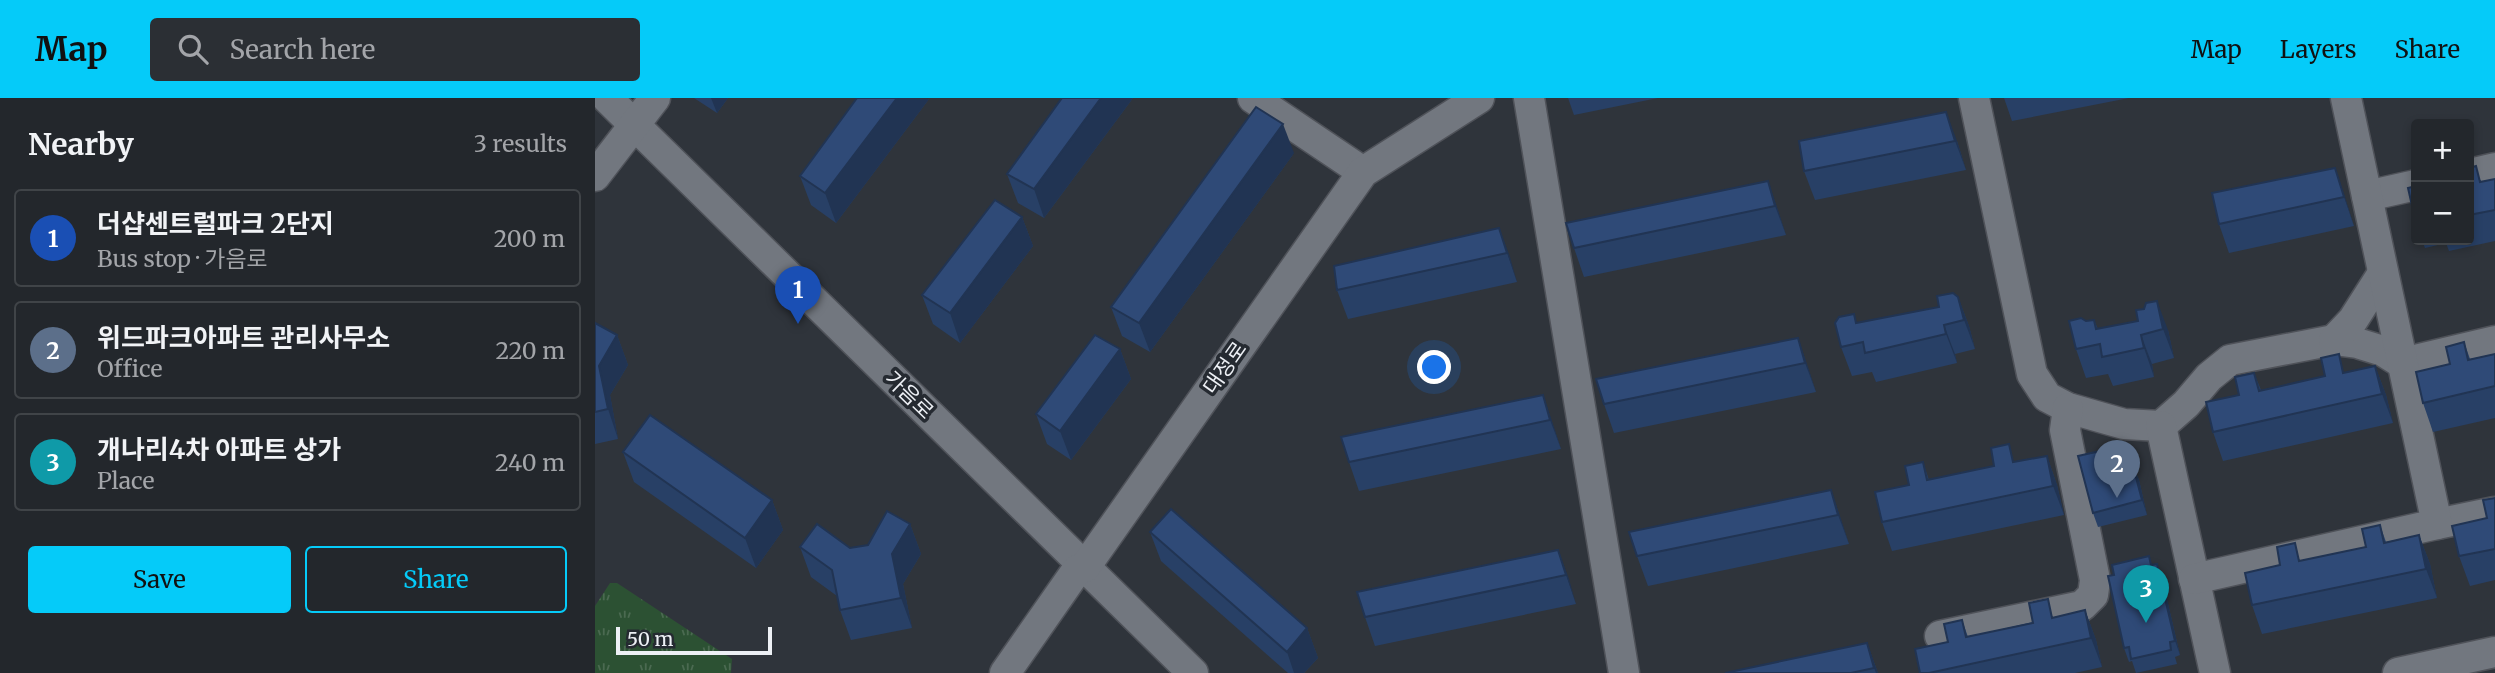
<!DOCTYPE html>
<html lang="en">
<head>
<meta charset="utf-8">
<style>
	body { margin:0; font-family:Merriweather,"Noto Sans KR",serif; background:#2b2f34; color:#f1f3f6 }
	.controls { position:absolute; right:21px; top:21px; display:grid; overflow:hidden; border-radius:7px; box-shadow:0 4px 10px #0003 }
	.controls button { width:63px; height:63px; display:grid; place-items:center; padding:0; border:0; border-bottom:2px solid #404448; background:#23272c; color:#f1f3f6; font:35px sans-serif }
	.scale { position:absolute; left:21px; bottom:18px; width:156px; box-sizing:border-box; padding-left:7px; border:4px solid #edf0f5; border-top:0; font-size:19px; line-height:24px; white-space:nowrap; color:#edf0f5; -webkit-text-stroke:5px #252a31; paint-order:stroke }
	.you { position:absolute; left:840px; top:270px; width:24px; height:24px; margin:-18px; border:5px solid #fff; border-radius:50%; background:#1a73e8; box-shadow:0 0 0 10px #1a73e833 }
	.badge { display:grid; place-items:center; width:46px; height:46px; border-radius:50%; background:#05cbf9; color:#fff; font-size:23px; font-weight:700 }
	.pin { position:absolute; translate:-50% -58px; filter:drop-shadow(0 2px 4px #0008) }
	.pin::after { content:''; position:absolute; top:37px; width:24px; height:21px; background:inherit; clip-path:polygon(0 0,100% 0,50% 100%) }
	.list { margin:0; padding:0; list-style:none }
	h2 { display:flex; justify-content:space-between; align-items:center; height:91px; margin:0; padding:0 28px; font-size:30px }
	h2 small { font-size:23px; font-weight:400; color:#a3a5a9 }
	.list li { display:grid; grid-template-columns:46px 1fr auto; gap:21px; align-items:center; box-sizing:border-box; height:98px; margin:0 14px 14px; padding:0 14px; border:2px solid #404448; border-radius:7px }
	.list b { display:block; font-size:26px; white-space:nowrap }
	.list p { margin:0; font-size:23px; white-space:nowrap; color:#a3a5a9 }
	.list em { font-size:23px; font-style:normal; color:#a3a5a9 }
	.actions { display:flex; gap:14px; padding:21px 28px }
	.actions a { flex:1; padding:16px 0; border:2px solid #05cbf9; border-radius:7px; text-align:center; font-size:24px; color:#05cbf9 }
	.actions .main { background:#05cbf9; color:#111 }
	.icon { flex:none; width:38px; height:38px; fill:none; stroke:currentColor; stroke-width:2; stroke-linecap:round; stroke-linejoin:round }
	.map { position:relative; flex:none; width:1900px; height:575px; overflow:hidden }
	header { display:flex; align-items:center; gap:42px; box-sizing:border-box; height:98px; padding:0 35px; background:#05cbf9; color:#111 }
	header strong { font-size:33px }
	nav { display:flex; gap:38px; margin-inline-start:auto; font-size:24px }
	.search { width:490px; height:63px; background:#2b2f34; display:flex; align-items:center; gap:18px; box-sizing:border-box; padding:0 24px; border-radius:7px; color:#a3a5a9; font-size:26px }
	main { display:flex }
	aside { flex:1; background:#23272c }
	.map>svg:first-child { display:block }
	.park { fill:url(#park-tufts) }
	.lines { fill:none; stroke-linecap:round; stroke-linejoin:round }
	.minor-casing { stroke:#4f5259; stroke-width:33 }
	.minor { stroke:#72777f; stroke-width:30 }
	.wall { fill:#284066 }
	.shaded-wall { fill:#213453 }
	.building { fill:#2f4a77; stroke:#213453; stroke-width:2 }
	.labels { text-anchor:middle; stroke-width:7; stroke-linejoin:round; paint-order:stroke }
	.street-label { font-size:21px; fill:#edf0f5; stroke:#252a31 }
</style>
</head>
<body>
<header>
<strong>Map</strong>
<div class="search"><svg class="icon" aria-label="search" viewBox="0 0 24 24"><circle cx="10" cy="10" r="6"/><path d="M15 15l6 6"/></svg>Search here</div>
<nav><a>Map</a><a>Layers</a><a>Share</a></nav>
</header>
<main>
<aside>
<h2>Nearby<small>3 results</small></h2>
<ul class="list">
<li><span class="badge" style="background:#1a4fb4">1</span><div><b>더샵센트럴파크 2단지</b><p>Bus stop · 가음로</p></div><em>200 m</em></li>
<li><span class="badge" style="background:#5c6f8a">2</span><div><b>위드파크아파트 관리사무소</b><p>Office</p></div><em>220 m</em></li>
<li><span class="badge" style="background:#0f9aa8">3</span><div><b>개나리4차 아파트 상가</b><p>Place</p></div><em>240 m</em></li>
</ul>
<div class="actions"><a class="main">Save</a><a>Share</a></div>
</aside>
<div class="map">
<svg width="1900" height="575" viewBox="0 0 1900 575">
	<defs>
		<pattern id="park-tufts" width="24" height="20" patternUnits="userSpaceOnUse" patternTransform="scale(1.75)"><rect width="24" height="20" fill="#2c5133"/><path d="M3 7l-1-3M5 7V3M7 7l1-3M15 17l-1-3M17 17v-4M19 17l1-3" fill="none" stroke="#4b6a51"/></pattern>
	</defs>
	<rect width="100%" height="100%" fill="#2f343b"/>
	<polygon class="park" points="15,485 22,485 137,561 136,575 0,575 0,508"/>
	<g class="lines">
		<g class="minor-casing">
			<g id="minor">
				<polyline points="12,0 598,575"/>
				<polyline points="658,0 768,74"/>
				<polyline points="934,0 1029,575"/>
				<polyline points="1379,0 1437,276 1452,299 1473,310 1529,326 1566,328 1591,306 1614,279 1635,262 1739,242 1762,245 1788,253 1807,265 1900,243"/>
				<polyline points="1874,76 1900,70"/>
				<polyline points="0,78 60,0"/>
				<polyline points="1772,98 1821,87"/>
				<polyline points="1739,242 1758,222 1788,175"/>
				<polyline points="1566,328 1620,575"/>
				<polyline points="1842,426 1900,414"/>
				<polyline points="1599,481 1842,426 1751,0"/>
				<polyline points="1345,538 1487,508 1498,497 1500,482 1470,332 1473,310"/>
				<polyline points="410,575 482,472 490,469 768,74 884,0"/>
				<polyline points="1803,575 1900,554"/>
			</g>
		</g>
		<use href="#minor" class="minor"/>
	</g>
	<g class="wall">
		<polygon points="99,0 133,0 122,15"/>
		<polygon points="262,0 334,1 241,125 216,107 205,78"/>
		<polygon points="467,0 538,0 449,120 423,105 412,76"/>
		<polygon points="973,0 1063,0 979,17"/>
		<polygon points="1409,0 1534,0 1417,23"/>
		<polygon points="1362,43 1371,72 1220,102 1209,73"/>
		<polygon points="699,55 555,254 527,238 516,209"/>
		<polygon points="1740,70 1759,128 1634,155 1624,126"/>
		<polygon points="1874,70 1887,84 1900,81 1900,143 1854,153 1851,145 1830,150 1827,142 1874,142"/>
		<polygon points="1173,83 1191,137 989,179 979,150"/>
		<polygon points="427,119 438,148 365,245 338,226 327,197"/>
		<polygon points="904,130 922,184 753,221 742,192"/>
		<polygon points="1363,199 1374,228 1380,251 1360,256 1362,265 1281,284 1277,274 1257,278 1246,249 1262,225 1344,209"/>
		<polygon points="1499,222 1503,231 1543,223 1573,232 1579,260 1557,266 1559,279 1518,288 1513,276 1491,280 1481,251 1491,223"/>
		<polygon points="0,225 22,237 33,267 15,297 23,341 0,346"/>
		<polygon points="1203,240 1221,294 1019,335 1009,306"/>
		<polygon points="1869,244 1875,261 1900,256 1900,320 1838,334 1828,305"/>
		<polygon points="525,251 536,281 476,362 452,346 441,316"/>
		<polygon points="1780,268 1791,297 1798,325 1628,363 1618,334 1659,275 1666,292"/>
		<polygon points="948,297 966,351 764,393 754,364"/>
		<polygon points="1514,351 1517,359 1532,369 1538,368 1544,382 1552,417 1503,429 1498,415"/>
		<polygon points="28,354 177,402 188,432 161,470 39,384"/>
		<polygon points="1452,358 1462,387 1469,417 1297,453 1287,424 1314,387 1328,364 1334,382"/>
		<polygon points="1236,392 1254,446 1053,488 1042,458"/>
		<polygon points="1900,400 1900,482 1875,488 1864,458 1892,420"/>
		<polygon points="315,426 326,456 308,486 317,530 256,542 245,512 242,498 216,479 205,449 255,450 273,447"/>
		<polygon points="1785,427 1791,444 1824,437 1835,466 1842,500 1667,536 1657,507 1685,467 1771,449"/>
		<polygon points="555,434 712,530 723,560 709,575 693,575 566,463"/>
		<polygon points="963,452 981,506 780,548 770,519"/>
		<polygon points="1554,458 1557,467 1567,480 1585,557 1580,559 1582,566 1541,575 1537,563 1534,564 1529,550 1519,477"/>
		<polygon points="1490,512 1501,542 1507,569 1480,575 1325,575 1353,544 1367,522 1373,539"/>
		<polygon points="1272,545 1283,575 1130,575"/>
	</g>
	<g class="shaded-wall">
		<polygon points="116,0 133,0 122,15"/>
		<polygon points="302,0 334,1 241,125 230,95"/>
		<polygon points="506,0 538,0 449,120 439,91"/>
		<polygon points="1351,14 1362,43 1371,72 1360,43"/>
		<polygon points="688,26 699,55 555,254 544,225"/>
		<polygon points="1740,70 1750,99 1759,128 1749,99"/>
		<polygon points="1173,83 1183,112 1191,137 1180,108"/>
		<polygon points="427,119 438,148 365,245 355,215"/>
		<polygon points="904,130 915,159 922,184 912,155"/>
		<polygon points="1363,199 1374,228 1380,251 1369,222"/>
		<polygon points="1562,203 1573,232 1579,260 1568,231"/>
		<polygon points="1349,227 1360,256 1362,265 1351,236"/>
		<polygon points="22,237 33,267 15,297 23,341 13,311 4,268"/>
		<polygon points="1546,237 1557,266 1559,279 1549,250"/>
		<polygon points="1203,240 1213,269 1221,294 1210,265"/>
		<polygon points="525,251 536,281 476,362 465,333"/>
		<polygon points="1780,268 1791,297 1798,325 1787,296"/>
		<polygon points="948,297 958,326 966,351 955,322"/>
		<polygon points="1452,358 1462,387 1469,417 1458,388"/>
		<polygon points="1538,368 1544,382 1552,417 1547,402"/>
		<polygon points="1236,392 1246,421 1254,446 1243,417"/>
		<polygon points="177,402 188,432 161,470 150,440"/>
		<polygon points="315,426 326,456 308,486 317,530 306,500 297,456"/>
		<polygon points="1824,437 1835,466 1842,500 1831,471"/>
		<polygon points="963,452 974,481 981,506 971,477"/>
		<polygon points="1562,466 1567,480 1585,557 1580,543"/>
		<polygon points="1490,512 1501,542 1507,569 1496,540"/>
		<polygon points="712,530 723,560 709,575 699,575 692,554"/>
		<polygon points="1272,545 1283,575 1281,575 1279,570"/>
	</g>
	<g class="building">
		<polygon points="262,0 302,0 230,95 205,78"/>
		<polygon points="467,0 506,0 439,91 412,76"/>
		<polygon points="661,9 688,26 544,225 516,209"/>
		<polygon points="1351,14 1360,43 1209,73 1204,43"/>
		<polygon points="1881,68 1885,84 1900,81 1900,112 1874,117 1874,70"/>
		<polygon points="1740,70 1749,99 1624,126 1617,95"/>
		<polygon points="1173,83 1180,108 979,150 971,125"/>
		<polygon points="1821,88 1821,121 1820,121 1813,90"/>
		<polygon points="400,102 427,119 355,215 327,197"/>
		<polygon points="904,130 912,155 742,192 739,168"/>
		<polygon points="1358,195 1363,199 1369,222 1349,227 1351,236 1270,255 1268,244 1246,249 1240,225 1244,219 1259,216 1261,225 1344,209 1342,198"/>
		<polygon points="1562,203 1568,231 1546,237 1549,250 1507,259 1505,246 1481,251 1474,223 1486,220 1491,223 1499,222 1501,231 1543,223 1541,212 1549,211 1551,205"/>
		<polygon points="0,225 22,237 4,268 13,311 0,314"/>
		<polygon points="500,237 525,251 465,333 441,316"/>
		<polygon points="1203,240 1210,265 1009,306 1001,281"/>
		<polygon points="1869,244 1873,262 1900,256 1900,288 1828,305 1821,274 1855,266 1851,249"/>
		<polygon points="1744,256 1748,275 1780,268 1787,296 1618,334 1611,304 1644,297 1640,279 1659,275 1664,293 1730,278 1726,260"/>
		<polygon points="948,297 955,322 754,364 746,339"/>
		<polygon points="55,317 177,402 150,440 28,354"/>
		<polygon points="1414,346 1418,364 1452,358 1458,388 1287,424 1280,394 1314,387 1310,368 1328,364 1332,382 1399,368 1396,350"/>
		<polygon points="1514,351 1516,360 1520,359 1530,363 1532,369 1538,368 1547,402 1498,415 1483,358"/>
		<polygon points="1236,392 1243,417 1042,458 1034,434"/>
		<polygon points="1900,400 1900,451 1864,458 1857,428 1892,420 1888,402"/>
		<polygon points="576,411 712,530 692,554 555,434"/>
		<polygon points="292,413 315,426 297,456 306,500 245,512 237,472 205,449 222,426 255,450 273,447"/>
		<polygon points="1785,427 1789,445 1824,437 1831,471 1657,507 1650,475 1685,467 1682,449 1700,445 1704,463 1771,449 1767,431"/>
		<polygon points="963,452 971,477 770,519 762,494"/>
		<polygon points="1554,458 1556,467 1562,466 1580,543 1575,544 1576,552 1536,561 1534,549 1529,550 1513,478 1519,477 1517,467"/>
		<polygon points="1453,501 1457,520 1490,512 1496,540 1334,575 1325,575 1320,551 1353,544 1349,526 1367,522 1371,539 1438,525 1434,505"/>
		<polygon points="1272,545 1279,570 1256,575 1130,575"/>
	</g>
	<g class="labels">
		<g class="street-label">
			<text transform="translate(630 270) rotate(-55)" y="7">대정로</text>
			<text transform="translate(314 297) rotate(44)" y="7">가음로</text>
		</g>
	</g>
</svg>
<div class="controls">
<button>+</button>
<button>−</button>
</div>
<div class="scale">50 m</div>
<div class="you"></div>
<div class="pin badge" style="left:203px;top:226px;background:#1a4fb4">1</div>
<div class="pin badge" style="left:1522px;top:400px;background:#5c6f8a">2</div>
<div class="pin badge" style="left:1551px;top:525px;background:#0f9aa8">3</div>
</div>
</main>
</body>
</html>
